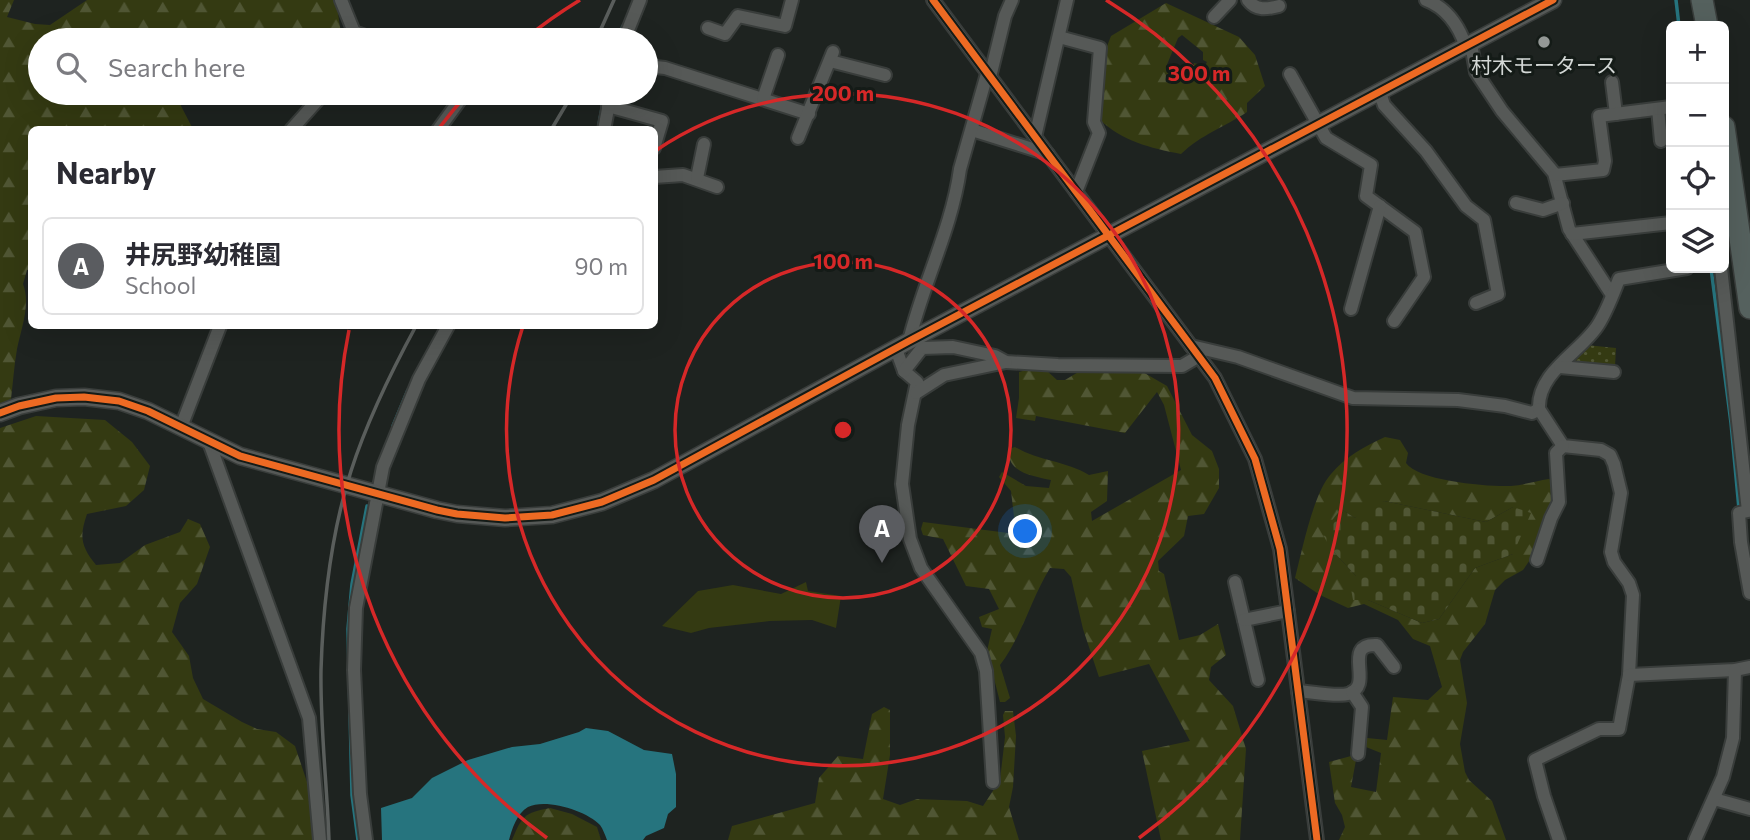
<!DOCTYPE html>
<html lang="en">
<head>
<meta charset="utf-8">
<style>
	body { margin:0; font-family:Commissioner,"Noto Sans JP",sans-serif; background:#f7f7f7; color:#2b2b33 }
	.controls { position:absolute; right:21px; top:21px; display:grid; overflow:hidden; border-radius:10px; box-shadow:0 7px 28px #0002 }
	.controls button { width:63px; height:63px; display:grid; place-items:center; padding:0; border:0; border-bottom:2px solid #e1e1e2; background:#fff; color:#2b2b33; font:35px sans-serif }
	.you { position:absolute; left:1026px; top:532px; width:24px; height:24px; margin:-18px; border:5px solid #fff; border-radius:50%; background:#1a73e8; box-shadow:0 0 0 10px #1a73e833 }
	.badge { display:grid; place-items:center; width:46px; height:46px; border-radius:50%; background:#5a5c60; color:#fff; font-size:23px; font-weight:700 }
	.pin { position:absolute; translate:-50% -58px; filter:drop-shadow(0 2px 4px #0008) }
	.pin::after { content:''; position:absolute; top:37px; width:24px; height:21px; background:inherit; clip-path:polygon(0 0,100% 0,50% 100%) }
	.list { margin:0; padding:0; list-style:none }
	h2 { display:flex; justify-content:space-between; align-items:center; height:91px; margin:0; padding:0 28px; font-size:30px }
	h2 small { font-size:23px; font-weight:400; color:#7c7c81 }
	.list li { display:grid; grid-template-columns:46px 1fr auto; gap:21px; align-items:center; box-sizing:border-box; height:98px; margin:0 14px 14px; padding:0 14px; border:2px solid #e1e1e2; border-radius:10px }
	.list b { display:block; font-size:26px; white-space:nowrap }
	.list p { margin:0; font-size:23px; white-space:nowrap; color:#7c7c81 }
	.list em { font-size:23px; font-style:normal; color:#7c7c81 }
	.icon { flex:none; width:38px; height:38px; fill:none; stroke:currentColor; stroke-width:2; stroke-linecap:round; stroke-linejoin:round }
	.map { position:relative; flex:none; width:1750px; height:840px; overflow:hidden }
	.search { position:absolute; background:#fff; box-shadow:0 7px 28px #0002; left:28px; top:28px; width:630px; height:77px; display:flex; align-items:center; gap:18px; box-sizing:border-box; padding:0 24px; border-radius:38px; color:#7c7c81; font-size:26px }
	.panel { position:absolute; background:#fff; box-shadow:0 7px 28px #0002; left:28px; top:126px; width:630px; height:203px; border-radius:10px }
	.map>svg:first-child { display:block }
	.grass { fill:url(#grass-dots) }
	.forest { fill:url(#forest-firs); fill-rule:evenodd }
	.cemetery { fill:url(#cemetery-stones) }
	.park { fill:#343a12 }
	.water { fill:#26747e }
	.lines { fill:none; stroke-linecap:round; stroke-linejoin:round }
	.stream { stroke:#26747e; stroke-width:3.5 }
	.minor-casing { stroke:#393d3b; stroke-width:16 }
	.tertiary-casing { stroke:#393d3b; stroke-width:19 }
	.trunk-casing { stroke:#393d3b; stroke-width:24 }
	.minor { stroke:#565957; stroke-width:12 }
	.tertiary { stroke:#565957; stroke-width:16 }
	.trunk { stroke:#55615e; stroke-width:21 }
	.rail { stroke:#5a5e5c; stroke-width:3.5 }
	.cycleway-casing { stroke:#141b17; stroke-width:11 }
	.cycleway { stroke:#ed6a23; stroke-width:7 }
	.ring { fill:none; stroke:#d62828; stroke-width:3.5 }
	.poi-dot { fill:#949896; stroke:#141b17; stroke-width:2.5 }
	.labels { text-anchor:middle; stroke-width:6; stroke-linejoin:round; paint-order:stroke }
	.poi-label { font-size:21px; fill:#d3d7d5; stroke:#141b17 }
	.centre { fill:#d62828; stroke:#141b17; stroke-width:3.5 }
	.ring-label { font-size:21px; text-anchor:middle; font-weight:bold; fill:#d62828; stroke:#141b17; stroke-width:6; stroke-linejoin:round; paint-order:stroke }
</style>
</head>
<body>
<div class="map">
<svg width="1750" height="840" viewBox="0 0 1750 840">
	<defs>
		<pattern id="grass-dots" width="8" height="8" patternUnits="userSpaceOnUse" patternTransform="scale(1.75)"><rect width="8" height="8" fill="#343a12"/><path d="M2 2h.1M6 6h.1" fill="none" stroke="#505634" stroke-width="1.8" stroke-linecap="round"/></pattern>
		<pattern id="forest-firs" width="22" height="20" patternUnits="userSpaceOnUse" patternTransform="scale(1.75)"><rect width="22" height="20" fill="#343a12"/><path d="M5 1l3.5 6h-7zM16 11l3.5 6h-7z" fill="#505634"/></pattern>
		<pattern id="cemetery-stones" width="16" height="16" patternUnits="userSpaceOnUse" patternTransform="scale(1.75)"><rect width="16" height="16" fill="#343a12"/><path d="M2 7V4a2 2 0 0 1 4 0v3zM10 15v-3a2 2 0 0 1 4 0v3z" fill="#505634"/></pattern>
	</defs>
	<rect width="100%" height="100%" fill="#1e2320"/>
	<polygon class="grass" points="1586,345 1616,348 1615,367 1567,363"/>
	<g class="forest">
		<path d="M0,0H14L7,17L35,24L50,25L87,0H336L342,40H40V93H181V106L193,129L32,130L31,269L27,270L23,284C31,304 21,329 17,349C14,366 13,383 11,399L0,404Z"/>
		<path d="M1166,3L1239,37L1255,55L1265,86L1247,103V112C1223,128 1202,134 1181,154C1150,148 1122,141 1099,119L1104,54L1111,36ZM1182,35L1203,52V60L1207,62L1205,66L1194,63L1190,79L1176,77L1166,67L1178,38Z"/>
		<polygon points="231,93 313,93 296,103 259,103"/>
		<path d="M1030,369L1046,370L1057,380H1065L1080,371H1141L1167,386L1192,435L1212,451L1219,469V488L1204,514L1188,516L1184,536L1158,561L1159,571L1164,574L1179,640L1200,635L1218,624L1226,655L1211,667L1209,680L1233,706L1246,749L1240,840H1161L1142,751L1190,741L1149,664L1099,677L1083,629L1071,577L1064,569L1050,568C1031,599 1022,636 1000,665L1010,698L1005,702H1000L987,651L992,629L982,627L979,617L999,609L989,589L966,586L943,539L923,535L921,529L923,522L1016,534L1011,491L999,477L1002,472L1026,486L1049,488L1051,480C1034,476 1006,473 1009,449L1015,447C1038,461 1066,461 1089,475L1108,471L1107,501L1091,512L1092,521L1181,470L1164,405L1157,392L1125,433L1036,416L1035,421L1016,418L1019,398V372Z"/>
		<path d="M36,416L105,420L132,442L150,466L144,490L126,506L87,514C79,537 81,546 96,565L120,563L145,545L180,532L188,519L200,524L210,547L197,584L180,603L172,632L189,656L193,678L203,699L242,722L257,729L276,732L295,746L312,797L314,840H0V428Z"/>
		<path d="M1385,437L1400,440L1408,453L1406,463C1418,481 1488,487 1511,486C1523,485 1536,481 1549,479L1555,483V497L1534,554L1523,570L1505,580L1495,590L1485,624L1463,652L1460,660L1467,703L1460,744L1465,772L1469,780L1492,801L1506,840H1339L1345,827L1342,815L1335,803L1329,762L1351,756L1356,760L1351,787L1376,792L1381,753L1366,747L1367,738L1387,740L1393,697L1428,700L1442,687L1430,646L1413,639L1398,620L1364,604L1348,608L1320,595L1295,578C1302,551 1313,494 1331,474C1345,457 1365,446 1385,437ZM1384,501L1486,522L1513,507V554L1475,568L1439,619L1422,623L1368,600L1356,576L1331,549L1341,509L1355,518Z"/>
		<polygon points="884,707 890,710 890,755 883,799 900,805 917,799 967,801 983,806 1000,780 1005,737 1003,715 1005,711 1013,711 1016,736 1013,787 1009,807 1019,840 728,840 732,826 815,803 819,778 838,756 863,759 872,714"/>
		<path d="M550,808L572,814L597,827L601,840H512C522,816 524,813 550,808Z"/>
	</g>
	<polygon class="cemetery" points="1384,501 1486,522 1513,507 1531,513 1513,554 1475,568 1439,619 1422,623 1368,600 1353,600 1350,583 1356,576 1331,549 1322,533 1341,509 1355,518 1366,507"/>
	<polygon class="park" points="806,582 808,591 841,596 836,628 812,620 770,621 709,628 691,633 662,626 698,591 733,585 781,594"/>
	<path class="water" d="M586,728L608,731L644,750L672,754L676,774V807L668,814L664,828L646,836L643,840H607C605,835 603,829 600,825C587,811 546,798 528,807C517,813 512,829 509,840H382L381,808L412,798L432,778L468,760L512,747L540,744L579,732Z"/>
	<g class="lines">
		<g class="stream">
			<polyline points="1676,0 1679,26"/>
			<polyline points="617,40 623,26"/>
			<polyline points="599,124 605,93"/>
			<polyline points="1711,268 1731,423 1739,509"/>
			<polyline points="393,426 408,390"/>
			<polyline points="358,840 352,795 348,629 352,584 367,506"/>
		</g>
		<g class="minor-casing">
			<g id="minor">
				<polyline points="341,0 354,32 350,40"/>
				<polyline points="933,0 1215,378 1255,459 1280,549 1317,840"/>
				<path d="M1248,0C1256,11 1267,9 1279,6"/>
				<path d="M1426,0C1447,8 1459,26 1466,47"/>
				<polyline points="1214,17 1230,0"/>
				<polyline points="708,28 725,34 738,16 785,26 792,0"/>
				<polyline points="354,32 377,40"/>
				<polyline points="1059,37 1100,48 1094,122 1099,133 1076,192"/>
				<polyline points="624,40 640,0"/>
				<polyline points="1471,44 1476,72 1502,111 1554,173 1569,229 1612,295"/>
				<polyline points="830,61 885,75"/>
				<polyline points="646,66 665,68 809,114"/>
				<polyline points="1290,74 1326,138 1371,165 1366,196 1415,232 1424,277 1394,321"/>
				<polyline points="990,77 1005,16 1012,0"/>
				<polyline points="1612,82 1616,114"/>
				<polyline points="1380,93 1384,105 1426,151 1466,206 1484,220 1498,294 1476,303"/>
				<polyline points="763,99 778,55"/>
				<polyline points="608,106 662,121 654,148"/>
				<polyline points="1658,109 1661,141"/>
				<polyline points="291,130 324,93"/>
				<polyline points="438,130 465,93"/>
				<polyline points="604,130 611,93"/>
				<polyline points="972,130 1048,154"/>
				<polyline points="1035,137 1067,0"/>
				<polyline points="798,138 833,52"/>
				<polyline points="1555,175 1603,170 1605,161 1599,116 1671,107"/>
				<polyline points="654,177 683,175 717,187"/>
				<polyline points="697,178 704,144"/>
				<polyline points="1516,203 1543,210 1563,203"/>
				<polyline points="1572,234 1671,223"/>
				<polyline points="1721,268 1748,511 1739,513 1741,542 1750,593"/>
				<polyline points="1351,309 1380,206"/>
				<path d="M909,341C923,283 952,228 960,169L987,74"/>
				<path d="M1191,346L1238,357L1353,398L1458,400L1505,406L1532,413L1539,409C1537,372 1581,352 1598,325C1607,311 1613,294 1619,279L1687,268"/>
				<polyline points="896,349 904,371 917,382 908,425 902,484 910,539 921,568 981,653 986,671 993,782"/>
				<polyline points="1560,367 1614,372"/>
				<polyline points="904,371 922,348 953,347 995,356 1006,362 1058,365 1182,366 1199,356"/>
				<polyline points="916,393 944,375 1006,362"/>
				<polyline points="1539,409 1563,446 1601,450 1610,455 1614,464 1621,493 1611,552 1614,562 1629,583 1633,595 1629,675 1619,729 1599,729 1535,760 1544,796 1559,840"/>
				<polyline points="181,427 220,326"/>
				<polyline points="209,442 309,718 320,840"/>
				<polyline points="1537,560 1551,518 1559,502 1556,453 1563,446"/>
				<polyline points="1235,582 1258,680"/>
				<polyline points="1244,620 1288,611"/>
				<polyline points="1629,675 1735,670 1750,667"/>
				<path d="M1298,691C1311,692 1337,697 1348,694C1376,686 1340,643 1377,645L1394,667"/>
				<polyline points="1352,692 1362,707 1358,754"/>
				<polyline points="1714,799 1750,809"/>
				<polyline points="366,840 360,794 354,670 356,608 383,467 419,379 448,326"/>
				<polyline points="1695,840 1723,777 1733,738 1735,670"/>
			</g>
		</g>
		<g class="tertiary-casing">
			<polyline id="tertiary" points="0,413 19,406 56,398 84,397 119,401 148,411 240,456 437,510 457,514 505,518 552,515 602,502 654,480 909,341 1553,0"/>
		</g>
		<g class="trunk-casing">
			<g id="trunk">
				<polyline points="1702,0 1707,26"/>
				<polyline points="1724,127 1750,308"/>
			</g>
		</g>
		<use href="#minor" class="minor"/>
		<use href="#tertiary" class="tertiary"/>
		<use href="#trunk" class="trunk"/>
		<g class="rail">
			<polyline points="596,40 614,0"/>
			<polyline points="551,130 573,93"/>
			<path d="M329,840C327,784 320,726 321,670C323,604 331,534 351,471C367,421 391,372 416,326"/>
		</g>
		<g class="cycleway-casing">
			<g id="cycleway">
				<polyline points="933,0 1215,378 1255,459 1280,549 1317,840"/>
				<polyline points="0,413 19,406 56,398 84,397 119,401 148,411 240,456 437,510 457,514 505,518 552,515 602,502 654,480 909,341 1553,0"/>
			</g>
		</g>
		<use href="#cycleway" class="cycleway"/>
	</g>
	<g class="ring">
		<circle cx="843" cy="430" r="168"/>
		<path d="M655 151A336 336 0 1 1 523 326"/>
		<path d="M547 838A504 504 0 0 1 349 330M440 127A504 504 0 0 1 468 93M526 38A504 504 0 0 1 580 0M1106 0A504 504 0 0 1 1139 838"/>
	</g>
	<circle class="poi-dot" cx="1544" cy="42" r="7"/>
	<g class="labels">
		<g class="poi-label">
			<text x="1544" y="73">村木モータース</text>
		</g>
	</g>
	<circle cx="843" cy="430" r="10" class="centre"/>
	<g class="ring-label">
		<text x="1199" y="81">300 m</text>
		<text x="843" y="101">200 m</text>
		<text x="843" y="269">100 m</text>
	</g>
</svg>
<div class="controls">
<button>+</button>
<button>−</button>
<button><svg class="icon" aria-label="locate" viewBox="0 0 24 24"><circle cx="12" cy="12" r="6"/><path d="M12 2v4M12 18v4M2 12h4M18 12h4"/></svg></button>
<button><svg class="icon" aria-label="layers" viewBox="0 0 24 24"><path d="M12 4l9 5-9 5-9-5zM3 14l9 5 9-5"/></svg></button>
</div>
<div class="you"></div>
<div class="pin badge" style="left:882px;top:563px">A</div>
<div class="search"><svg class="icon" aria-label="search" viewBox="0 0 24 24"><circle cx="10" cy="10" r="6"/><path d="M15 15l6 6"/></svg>Search here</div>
<section class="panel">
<h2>Nearby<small></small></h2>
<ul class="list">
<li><span class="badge">A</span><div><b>井尻野幼稚園</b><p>School</p></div><em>90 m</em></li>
</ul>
</section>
</div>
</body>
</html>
